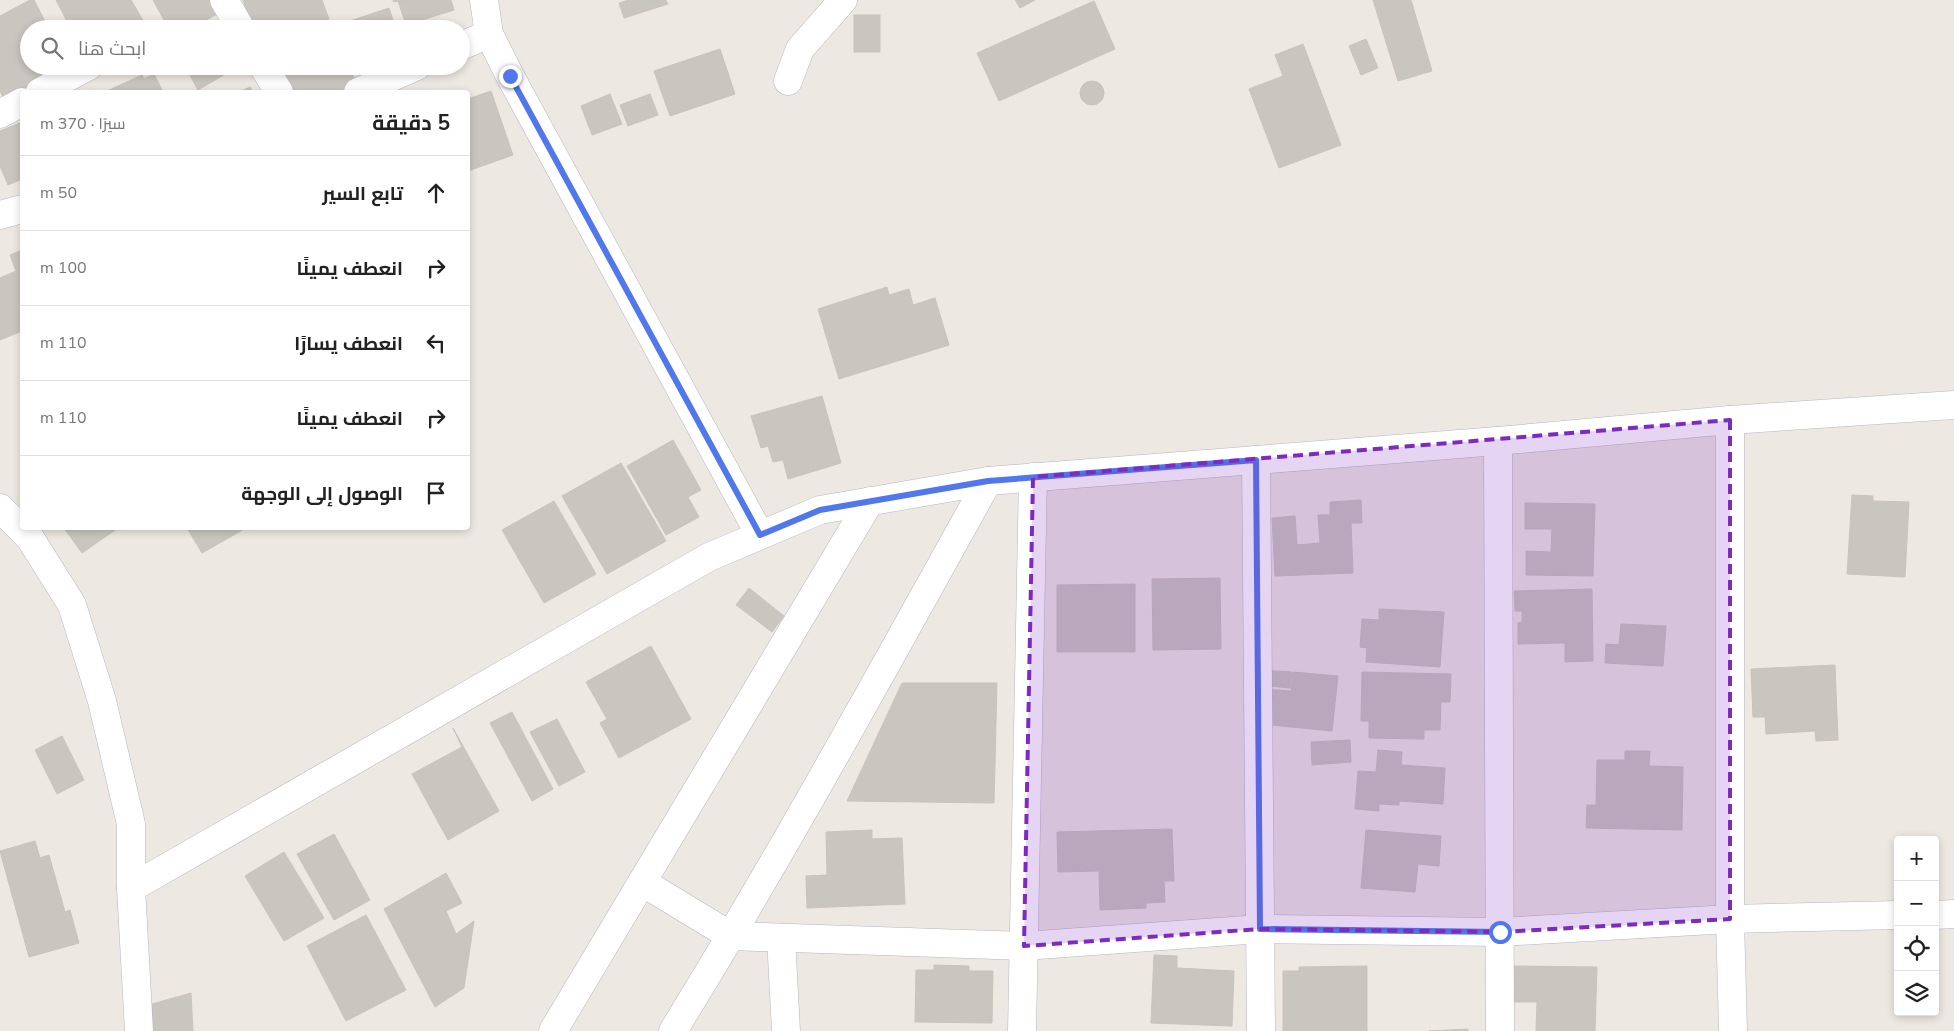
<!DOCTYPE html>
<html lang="ar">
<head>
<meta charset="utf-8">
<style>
	body { margin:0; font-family:"Nunito Sans",Cairo,sans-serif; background:#f2f2f2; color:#222; direction:rtl }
	.controls { position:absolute; right:15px; bottom:15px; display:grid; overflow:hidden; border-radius:5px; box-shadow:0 2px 8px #0003 }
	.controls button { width:45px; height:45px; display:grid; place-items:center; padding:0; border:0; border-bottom:1px solid #e0e0e0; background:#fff; color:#222; font:25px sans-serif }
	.stop { position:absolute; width:15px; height:15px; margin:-11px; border:4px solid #5077ec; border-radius:50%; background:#fff }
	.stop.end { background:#5077ec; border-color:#fff; box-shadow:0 1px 5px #0008 }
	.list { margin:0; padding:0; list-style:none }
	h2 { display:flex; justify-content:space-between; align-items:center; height:65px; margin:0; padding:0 20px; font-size:21px }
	h2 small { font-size:16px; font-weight:400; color:#767676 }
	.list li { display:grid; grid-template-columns:32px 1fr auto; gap:15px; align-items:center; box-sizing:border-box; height:75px; padding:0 20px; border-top:1px solid #e0e0e0 }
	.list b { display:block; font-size:19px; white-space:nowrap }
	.list em { font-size:16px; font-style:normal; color:#767676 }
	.icon { flex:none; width:28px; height:28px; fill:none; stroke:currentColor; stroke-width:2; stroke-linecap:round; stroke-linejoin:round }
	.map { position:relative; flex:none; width:1954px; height:1031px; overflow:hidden; direction:ltr }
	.search { position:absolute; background:#fff; box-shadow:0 2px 8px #0003; left:20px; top:20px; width:450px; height:55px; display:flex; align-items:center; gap:12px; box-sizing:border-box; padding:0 18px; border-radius:28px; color:#767676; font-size:19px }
	.panel { position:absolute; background:#fff; box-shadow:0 2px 8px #0003; left:20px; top:90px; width:450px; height:440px; border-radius:5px; direction:rtl }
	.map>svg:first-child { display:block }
	.building { fill:#c9c6bf; stroke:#c9c3bb }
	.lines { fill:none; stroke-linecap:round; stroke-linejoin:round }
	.minor-casing { stroke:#b5b7bf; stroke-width:29 }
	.minor { stroke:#fff; stroke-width:28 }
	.route { stroke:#5077ec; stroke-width:6 }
	.marked { fill:#7b2cbf; fill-opacity:0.2; stroke:#7b2cbf; stroke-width:4; stroke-dasharray:10 6; stroke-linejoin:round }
</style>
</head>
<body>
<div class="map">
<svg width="1954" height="1031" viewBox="0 0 1954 1031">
	<rect width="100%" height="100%" fill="#ede8e1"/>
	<g class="building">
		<polygon points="30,0 34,0 49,29 29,29 29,66 70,66 6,103 0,91 0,16"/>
		<polygon points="56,0 131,0 148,29 71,29"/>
		<polygon points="153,0 215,0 221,12 189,29 169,29"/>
		<polygon points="243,0 322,0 329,19 303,29 253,29"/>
		<polygon points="393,0 451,0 454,10 406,25 398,1 394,2"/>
		<polygon points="629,0 666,0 668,4 624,18 619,3"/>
		<polygon points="1015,0 1035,0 1020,8"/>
		<polygon points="1373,0 1411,0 1432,71 1398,81"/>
		<polygon points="1094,1 1115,49 999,101 977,53"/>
		<polygon points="389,8 396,29 349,29 347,22"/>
		<rect x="854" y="15" width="26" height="37"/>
		<polygon points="337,23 339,29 318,29"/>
		<polygon points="1366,39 1378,68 1361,75 1349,46"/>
		<polygon points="1303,44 1341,145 1279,168 1249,89 1283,76 1275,55"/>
		<polygon points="720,49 735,94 670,116 654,71"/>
		<polygon points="185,66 239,66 198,90"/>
		<polygon points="274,66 350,66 358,92 288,92"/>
		<polygon points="362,66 409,66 368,83"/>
		<polygon points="154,74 163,92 105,92 142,75 144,79"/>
		<circle cx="1092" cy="93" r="12"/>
		<polygon points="250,87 253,92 239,92"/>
		<polygon points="491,91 513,155 468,171 468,99"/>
		<polygon points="610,94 622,124 592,135 581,106"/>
		<polygon points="650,94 658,115 628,126 620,105"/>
		<polygon points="22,122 22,179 8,185 0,166 0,131"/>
		<polygon points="22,250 22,331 0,340 0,278 16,271 10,255"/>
		<polygon points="887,287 889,295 909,289 913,305 935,298 949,345 839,379 818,309"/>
		<polygon points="822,396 841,463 788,479 783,460 773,462 768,446 761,448 751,416"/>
		<polygon points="673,440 701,490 688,497 699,517 666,535 627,466"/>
		<polygon points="621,463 666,541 607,574 562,496"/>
		<polygon points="1852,495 1873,496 1873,501 1909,502 1905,577 1847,574"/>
		<polygon points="1361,500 1362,523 1351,523 1353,573 1275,576 1272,518 1295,516 1297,545 1320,543 1318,515 1330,515 1330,502"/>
		<polygon points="554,501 596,574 544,603 502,530"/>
		<polygon points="1525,503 1595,504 1593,576 1526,575 1526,551 1551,552 1552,529 1525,529"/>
		<polygon points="64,528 118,528 82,553"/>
		<polygon points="187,528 246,528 202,553"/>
		<polygon points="1220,578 1221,649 1153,650 1152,579"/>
		<polygon points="1135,584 1135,652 1057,652 1057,585"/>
		<polygon points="749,588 784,616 772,632 736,605"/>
		<polygon points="1592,589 1593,661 1565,662 1565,643 1518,644 1518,623 1522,622 1522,611 1515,611 1514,591"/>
		<polygon points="1379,609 1444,612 1440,667 1366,662 1367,648 1360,647 1362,619 1379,620"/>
		<polygon points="1621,624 1666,626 1663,666 1605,663 1606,644 1619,645"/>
		<polygon points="651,646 691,719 619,758 600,723 607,719 586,682"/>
		<polygon points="1835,665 1838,740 1816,741 1815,731 1766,734 1765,717 1753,717 1751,669"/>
		<polygon points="1260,670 1292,672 1290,688 1259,685"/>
		<polygon points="1293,672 1338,676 1332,731 1261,724 1264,689 1291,691"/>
		<polygon points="1362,672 1451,674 1450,702 1441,702 1440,730 1424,730 1424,739 1369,738 1369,721 1361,721"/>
		<polygon points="902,683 997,683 994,803 847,801"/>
		<polygon points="512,712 553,789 532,801 490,723"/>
		<polygon points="557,719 585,772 559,786 530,732"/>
		<polygon points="453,728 499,811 448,840 412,774 462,747"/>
		<polygon points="62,736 84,780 57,794 35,750"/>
		<polygon points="1350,740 1351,762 1312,765 1311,742"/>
		<polygon points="1378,750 1402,752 1401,765 1445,768 1443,804 1399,801 1399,805 1379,804 1379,811 1355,809 1358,771 1376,772"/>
		<polygon points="1625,751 1650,751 1649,766 1683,767 1682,830 1586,828 1587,805 1596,805 1597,760 1625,760"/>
		<polygon points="1172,829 1174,881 1164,881 1165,902 1146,903 1146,908 1100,910 1099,871 1058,872 1057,832"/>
		<polygon points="872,830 872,839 902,838 905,904 807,908 806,876 827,875 826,832"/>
		<polygon points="1366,830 1441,836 1439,866 1418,864 1415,892 1361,888"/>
		<polygon points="334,834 370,900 334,920 297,854"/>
		<polygon points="35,841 40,858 49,855 65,912 70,910 79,943 29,957 0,851"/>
		<polygon points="284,852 324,918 284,941 245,876"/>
		<polygon points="446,873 462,903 446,911 456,934 474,921 464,988 435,1007 384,909"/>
		<polygon points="366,915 406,990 346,1021 307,946"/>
		<polygon points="1154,955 1177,956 1177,968 1234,971 1232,1026 1151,1023"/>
		<polygon points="934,965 969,966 969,971 993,971 992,1023 915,1022 916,970 934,970"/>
		<polygon points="1367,966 1367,1031 1283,1031 1283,971 1299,971 1299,967"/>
		<polygon points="1511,966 1597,967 1595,1031 1536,1031 1537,1002 1510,1002"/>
		<polygon points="191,993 193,1031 148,1031 145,1006"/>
		<polygon points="1468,1029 1468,1031 1429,1031"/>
	</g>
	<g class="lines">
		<g class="minor-casing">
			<g id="minor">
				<polyline points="224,0 241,29"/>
				<polyline points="484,0 489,34 510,76 760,535"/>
				<polyline points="461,46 489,34"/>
				<polyline points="263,66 279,92"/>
				<polyline points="788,81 800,49 843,0"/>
				<polyline points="40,92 89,66"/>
				<polyline points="358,92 417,66"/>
				<polyline points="0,114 22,102"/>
				<polyline points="0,215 22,209"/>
				<polyline points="1730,420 1730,919 1733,1031"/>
				<polyline points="1498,441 1500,1031"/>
				<polyline points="1256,460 1261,1031"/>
				<polyline points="0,508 30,538 72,605 102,701 131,824 131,888 709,557 820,510 988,481 1498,441 1730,420 1954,405"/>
				<polyline points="642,882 731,936 1024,946 1260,929 1500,932 1730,919 1898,915"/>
				<polyline points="131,888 139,1031"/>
				<polyline points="1935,915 1954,914"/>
				<polyline points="781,938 786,1031"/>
				<polyline points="553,1031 870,501"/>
				<path d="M673,1031C784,851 885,666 988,481"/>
				<polyline points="1022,1031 1033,477"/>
			</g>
		</g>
		<use href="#minor" class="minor"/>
	</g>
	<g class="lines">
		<polyline class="route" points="510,76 760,535 820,510 988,481 1256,460 1260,929 1500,932"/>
	</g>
	<path class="marked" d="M1730,420V919L1500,932L1260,929L1024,946L1033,477Z"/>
</svg>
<div class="controls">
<button>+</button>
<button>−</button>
<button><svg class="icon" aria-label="locate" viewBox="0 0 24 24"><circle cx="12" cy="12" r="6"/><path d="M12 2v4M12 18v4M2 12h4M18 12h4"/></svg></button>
<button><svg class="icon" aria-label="layers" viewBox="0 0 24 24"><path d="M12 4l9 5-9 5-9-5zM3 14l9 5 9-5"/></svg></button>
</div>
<div class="stop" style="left:1500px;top:932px"></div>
<div class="stop end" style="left:510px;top:76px"></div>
<div class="search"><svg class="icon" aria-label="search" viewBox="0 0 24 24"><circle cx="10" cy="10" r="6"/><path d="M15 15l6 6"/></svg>ابحث هنا</div>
<section class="panel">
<h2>5 دقيقة<small>سيرًا · 370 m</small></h2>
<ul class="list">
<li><svg class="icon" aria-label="ahead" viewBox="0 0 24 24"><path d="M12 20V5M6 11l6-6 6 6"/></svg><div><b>تابع السير</b></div><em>50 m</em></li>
<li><svg class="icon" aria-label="right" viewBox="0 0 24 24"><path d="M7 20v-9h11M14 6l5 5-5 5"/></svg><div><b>انعطف يمينًا</b></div><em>100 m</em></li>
<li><svg class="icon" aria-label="left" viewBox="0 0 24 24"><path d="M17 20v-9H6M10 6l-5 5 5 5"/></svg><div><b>انعطف يسارًا</b></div><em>110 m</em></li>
<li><svg class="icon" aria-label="right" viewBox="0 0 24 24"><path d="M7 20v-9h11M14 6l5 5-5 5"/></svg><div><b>انعطف يمينًا</b></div><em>110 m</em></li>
<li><svg class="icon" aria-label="arrive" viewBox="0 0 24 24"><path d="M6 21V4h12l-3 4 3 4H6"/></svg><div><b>الوصول إلى الوجهة</b></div></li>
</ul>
</section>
</div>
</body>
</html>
